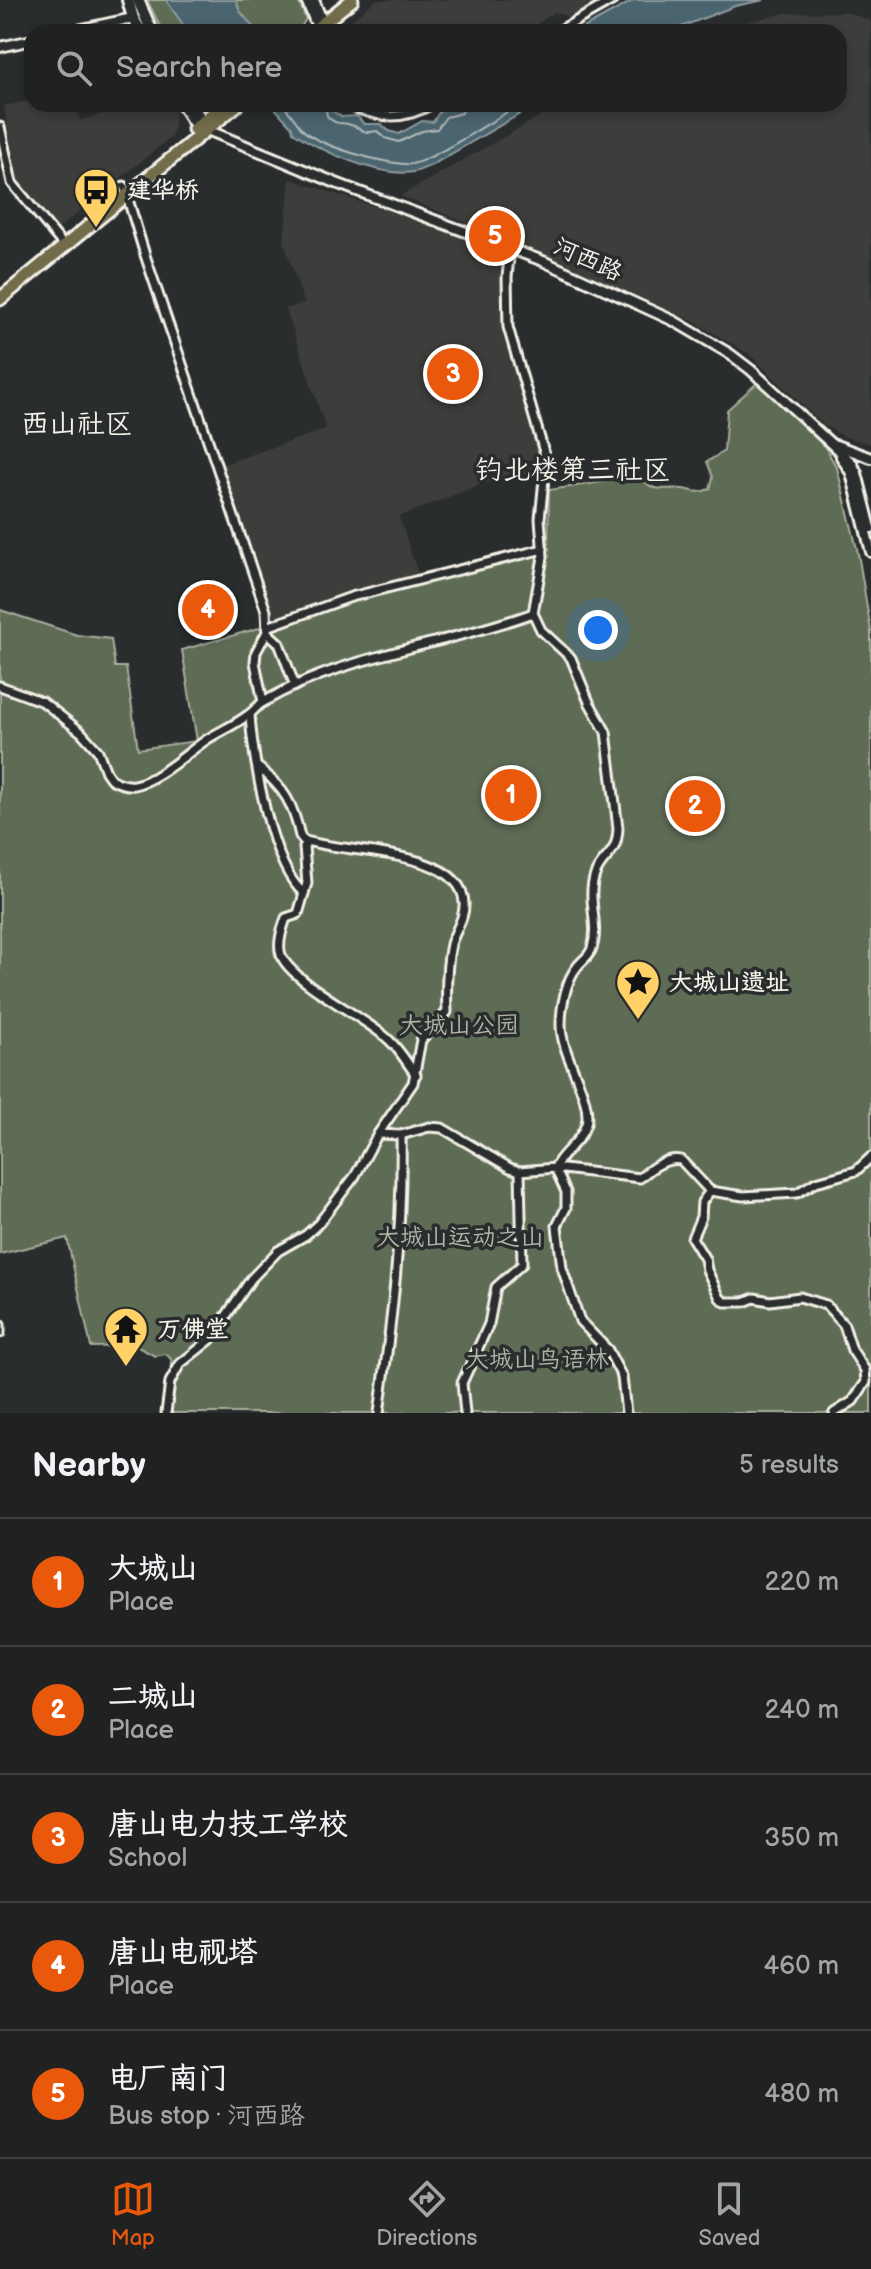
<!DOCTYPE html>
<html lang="en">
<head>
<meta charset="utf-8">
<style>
	body { margin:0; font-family:"Balsamiq Sans","LXGW WenKai TC",sans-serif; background:#2d2f2f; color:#f1f3f6 }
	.you { position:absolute; left:598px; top:630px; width:28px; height:28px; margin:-20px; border:6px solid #fff; border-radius:50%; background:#1a73e8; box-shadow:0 0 0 12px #1a73e833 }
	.badge { display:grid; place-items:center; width:52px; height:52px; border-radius:50%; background:#ea580c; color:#fff; font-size:26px; font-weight:700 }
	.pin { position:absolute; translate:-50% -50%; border:4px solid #fff; box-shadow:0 2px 8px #0006 }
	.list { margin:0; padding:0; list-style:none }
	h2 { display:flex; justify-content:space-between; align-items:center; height:104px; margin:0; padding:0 32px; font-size:34px }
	h2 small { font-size:26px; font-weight:400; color:#a2a4a5 }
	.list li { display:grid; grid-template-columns:52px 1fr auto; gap:24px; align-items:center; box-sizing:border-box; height:128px; padding:0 32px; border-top:2px solid #3d3f40 }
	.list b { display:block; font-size:30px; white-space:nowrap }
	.list p { margin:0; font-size:26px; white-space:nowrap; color:#a2a4a5 }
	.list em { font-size:26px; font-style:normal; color:#a2a4a5 }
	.icon { flex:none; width:44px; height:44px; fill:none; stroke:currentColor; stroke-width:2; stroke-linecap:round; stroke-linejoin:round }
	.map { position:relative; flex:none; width:871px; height:1413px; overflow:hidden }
	.search { position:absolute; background:#202222; box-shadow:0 4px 12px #0003; left:24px; right:24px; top:24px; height:88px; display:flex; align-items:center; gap:20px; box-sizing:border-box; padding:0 28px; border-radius:24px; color:#a2a4a5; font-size:30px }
	.sheet { height:744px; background:#202222 }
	nav { display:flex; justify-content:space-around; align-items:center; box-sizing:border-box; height:112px; border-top:2px solid #3d3f40; background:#202222; font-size:22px; color:#a2a4a5 }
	nav a { display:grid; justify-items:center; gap:4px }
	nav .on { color:#ea580c }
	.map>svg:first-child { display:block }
	.built { fill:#3e3e3a }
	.green { fill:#5e6c54; stroke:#a9ae9e; stroke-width:2 }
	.water { fill:#4c6570; stroke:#8f9da0; stroke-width:2 }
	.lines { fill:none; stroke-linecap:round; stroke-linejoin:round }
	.shore { stroke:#b1b9b8; stroke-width:2 }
	.minor-casing { stroke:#f4f1e8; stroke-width:13 }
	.tertiary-casing { stroke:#f4f1e8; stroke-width:14 }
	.secondary-casing { stroke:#f4f1e8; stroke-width:16 }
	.primary-casing { stroke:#f4f1e8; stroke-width:17 }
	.minor { stroke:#2a2d2e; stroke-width:7 }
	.tertiary { stroke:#2a2d2e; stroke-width:8 }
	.secondary { stroke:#2a2d2e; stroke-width:10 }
	.primary { stroke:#726c4b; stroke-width:11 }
	.labels { text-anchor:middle; stroke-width:7; stroke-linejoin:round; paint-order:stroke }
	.poi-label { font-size:24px; font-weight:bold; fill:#f4f1e8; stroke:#2a2d2e; text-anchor:start }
	.street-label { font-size:24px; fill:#f4f1e8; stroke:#2a2d2e }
	.park-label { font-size:24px; fill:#b0b5a5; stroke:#2a2d2e }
	.quarter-label { font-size:28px; fill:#f4f1e8; stroke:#2a2d2e }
</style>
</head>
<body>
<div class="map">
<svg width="871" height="1413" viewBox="0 0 871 1413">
	<rect width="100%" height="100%" fill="#2a2d2e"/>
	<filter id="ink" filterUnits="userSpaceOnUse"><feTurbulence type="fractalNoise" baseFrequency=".0125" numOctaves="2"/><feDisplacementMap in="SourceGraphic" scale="16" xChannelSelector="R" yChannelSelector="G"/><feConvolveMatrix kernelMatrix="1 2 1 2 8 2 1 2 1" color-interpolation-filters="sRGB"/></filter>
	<g filter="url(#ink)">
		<g class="built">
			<polygon points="376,0 596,0 600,5 574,19 555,12 525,32 337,32"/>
			<polygon points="847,12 871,21 871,444 845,437 825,426 748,353 695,322 526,246 400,196 562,104 839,104 839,32 716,32 746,22 786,13"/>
			<polygon points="32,100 32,104 75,104 80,120 138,104 172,104 175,115 174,126 171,137 58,229 17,180 4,106"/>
			<polygon points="290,179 498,247 506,338 548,469 481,484 399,517 418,574 278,618 269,614 262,593 262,582 221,465 326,429 286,309 304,303 284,242"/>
		</g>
		<g class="green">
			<polygon points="147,0 298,0 306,19 298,32 163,32"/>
			<path d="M758,382L825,447L837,468L858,553L871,631V1413H162L172,1365L171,1359L166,1354L155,1356L136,1346L91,1347L67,1238L0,1254V610L77,635L111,639L115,667H126L138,749L197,741L182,650L421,582L548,552L549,490L641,476C653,496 667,486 683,489C697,491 695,494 710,489L713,477L707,462L724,451L727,410Z"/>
		</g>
		<g class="water">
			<polygon points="166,0 236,0 240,11 257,32 188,32"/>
			<polygon points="634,0 764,0 735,6 668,32 576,32"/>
			<path d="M271,104H329L333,106L334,112L342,117L357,116L364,124H381L389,131L399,134L422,121L433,122L440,111L447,108L452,109L458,104H537L432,165C427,167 420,171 414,172C379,177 322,152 293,132L292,127Z"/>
		</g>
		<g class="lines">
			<g class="shore">
				<path d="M282,104C290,112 295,120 301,128C316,146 390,166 412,164C432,161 499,116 521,104"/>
				<path d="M325,104L327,116C338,127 340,121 351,125C364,129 360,134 377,131L385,138L399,142L422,131L437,129L446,117L462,113L465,104"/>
			</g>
			<g class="minor-casing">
				<g id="minor">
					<polyline points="557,32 613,0"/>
					<path d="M344,104C378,117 399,123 432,104"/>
					<polyline points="0,127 12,183 60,241"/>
					<polyline points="124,186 145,255 266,611 267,632 256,652 255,662 263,702"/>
					<polyline points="510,248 507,277 508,327 546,459 540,519 543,557 533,613"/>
					<polyline points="267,627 351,597 543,549"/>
					<polyline points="267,632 279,643 295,686"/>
					<path d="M0,686L43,702L81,732L98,751L106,772L111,779C118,783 126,786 134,785C157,781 187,753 206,740C220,731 235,725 248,715C253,712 257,706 262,703C343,654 445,646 533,613L541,630L571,658L589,702L606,732L618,828C617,857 603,854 595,875C586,899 600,924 592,948C590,956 582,960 577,967C566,980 561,1007 561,1025C561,1056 593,1098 586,1124C580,1144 561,1152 555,1168L520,1171L510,1168L442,1128L429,1127L401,1135L378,1134L355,1176L319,1223L306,1235L278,1251L251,1279L210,1340L180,1364L170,1382L166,1413"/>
					<path d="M250,714C252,755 271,868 304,893"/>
					<path d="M259,768C285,789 293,804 300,836L303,840C342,854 462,848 464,903C465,918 455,931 451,944C446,967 446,989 447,1012L421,1040L413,1083L378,1134"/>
					<path d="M307,842L304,847L307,883L298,914L286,918C282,929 277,944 281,955C291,982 365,1017 389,1040C400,1050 407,1063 416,1075"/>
					<path d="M555,1168L640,1178C651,1168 666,1157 681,1160L710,1191L743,1196L797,1193L816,1182L856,1171L871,1157"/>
					<polyline points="555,1168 566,1192 566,1208 557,1226 562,1268 580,1321 608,1350 622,1377 626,1413"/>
					<polyline points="710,1191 702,1202 701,1217 692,1238 705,1259 707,1270 720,1298 725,1302 744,1302 754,1298 770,1301 800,1297 826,1305 844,1325 852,1350 865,1370 866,1382 853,1401 834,1413"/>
					<polyline points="0,1325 0,1333"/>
					<path d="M379,1413C392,1320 403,1229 401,1135"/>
					<polyline points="465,1413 462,1383 489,1324 496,1287 522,1264 520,1171"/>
				</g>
			</g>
			<g class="tertiary-casing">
				<g id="tertiary">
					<polyline points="306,0 317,27 325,31"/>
					<polyline points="314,0 324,25"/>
					<polyline points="68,32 133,18"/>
					<polyline points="0,47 32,40"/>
					<polyline points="205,129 336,183 543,261 674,321 730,354 751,370 852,463 857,473 871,528"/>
					<polyline points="836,445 871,458"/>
					<polyline points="841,457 851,473 871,552"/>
				</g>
			</g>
			<g class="secondary-casing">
				<g id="secondary">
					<polyline points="128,0 133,18 141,32"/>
					<polyline points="138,0 152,32"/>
					<polyline points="182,104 197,127 203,128"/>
					<polyline points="192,104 204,126"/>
				</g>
			</g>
			<g class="primary-casing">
				<g id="primary">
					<polyline points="312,32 352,0"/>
					<polyline points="194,129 224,104"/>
					<polyline points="0,299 238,104"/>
				</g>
			</g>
			<use href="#minor" class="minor"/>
			<use href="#tertiary" class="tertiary"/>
			<use href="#secondary" class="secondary"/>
			<use href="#primary" class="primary"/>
		</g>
	</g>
	<defs>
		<g id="bus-pin" transform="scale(2.3)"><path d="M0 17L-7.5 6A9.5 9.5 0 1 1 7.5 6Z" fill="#ffd166" stroke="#2a2d2e"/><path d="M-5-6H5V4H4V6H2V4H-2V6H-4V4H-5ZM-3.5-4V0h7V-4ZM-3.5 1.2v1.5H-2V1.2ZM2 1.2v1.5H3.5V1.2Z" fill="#111"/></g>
		<g id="sight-pin" transform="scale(2.3)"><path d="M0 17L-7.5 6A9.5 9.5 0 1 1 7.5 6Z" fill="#ffd166" stroke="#2a2d2e"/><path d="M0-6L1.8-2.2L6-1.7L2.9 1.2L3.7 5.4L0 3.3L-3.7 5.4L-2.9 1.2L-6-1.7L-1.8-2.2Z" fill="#111"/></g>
		<g id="temple-pin" transform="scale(2.3)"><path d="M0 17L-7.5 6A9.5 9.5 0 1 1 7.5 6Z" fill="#ffd166" stroke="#2a2d2e"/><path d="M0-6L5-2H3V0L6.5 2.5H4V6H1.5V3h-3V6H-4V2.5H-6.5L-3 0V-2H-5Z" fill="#111"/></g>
	</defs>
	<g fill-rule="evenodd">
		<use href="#bus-pin" x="96" y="190"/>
		<use href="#sight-pin" x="638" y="982"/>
		<use href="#temple-pin" x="126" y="1329"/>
	</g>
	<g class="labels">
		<g class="poi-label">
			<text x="127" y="198">建华桥</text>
			<text x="669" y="990">大城山遗址</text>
			<text x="157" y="1337">万佛堂</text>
		</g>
		<g class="street-label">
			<text transform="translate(588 259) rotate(24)" y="8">河西路</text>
		</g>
		<g class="park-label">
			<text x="459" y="1033">大城山公园</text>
			<text x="460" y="1245">大城山运动之山</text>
			<text x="537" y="1367">大城山鸟语林</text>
		</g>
		<g class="quarter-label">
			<text x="77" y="433">西山社区</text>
			<text x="573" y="479">钓北楼第三社区</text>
		</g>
	</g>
</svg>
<div class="you"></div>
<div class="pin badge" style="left:511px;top:795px">1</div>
<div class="pin badge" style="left:695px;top:806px">2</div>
<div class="pin badge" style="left:453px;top:374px">3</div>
<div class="pin badge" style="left:208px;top:610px">4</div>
<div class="pin badge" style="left:495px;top:236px">5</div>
<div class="search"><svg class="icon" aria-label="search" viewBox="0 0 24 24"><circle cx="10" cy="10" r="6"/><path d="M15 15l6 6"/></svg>Search here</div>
</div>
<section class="sheet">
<h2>Nearby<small>5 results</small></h2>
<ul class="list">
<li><span class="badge">1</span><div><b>大城山</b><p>Place</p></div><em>220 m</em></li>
<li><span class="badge">2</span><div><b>二城山</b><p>Place</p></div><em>240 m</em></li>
<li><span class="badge">3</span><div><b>唐山电力技工学校</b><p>School</p></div><em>350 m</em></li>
<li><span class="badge">4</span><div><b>唐山电视塔</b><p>Place</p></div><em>460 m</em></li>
<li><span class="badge">5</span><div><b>电厂南门</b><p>Bus stop · 河西路</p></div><em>480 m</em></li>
</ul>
</section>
<nav>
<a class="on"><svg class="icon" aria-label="map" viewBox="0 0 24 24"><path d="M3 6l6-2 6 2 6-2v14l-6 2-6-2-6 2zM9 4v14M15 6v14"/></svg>Map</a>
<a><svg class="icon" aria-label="directions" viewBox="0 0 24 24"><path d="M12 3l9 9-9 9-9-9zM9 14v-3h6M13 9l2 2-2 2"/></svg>Directions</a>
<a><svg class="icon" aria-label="saved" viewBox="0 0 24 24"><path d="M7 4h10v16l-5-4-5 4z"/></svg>Saved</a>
</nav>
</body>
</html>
